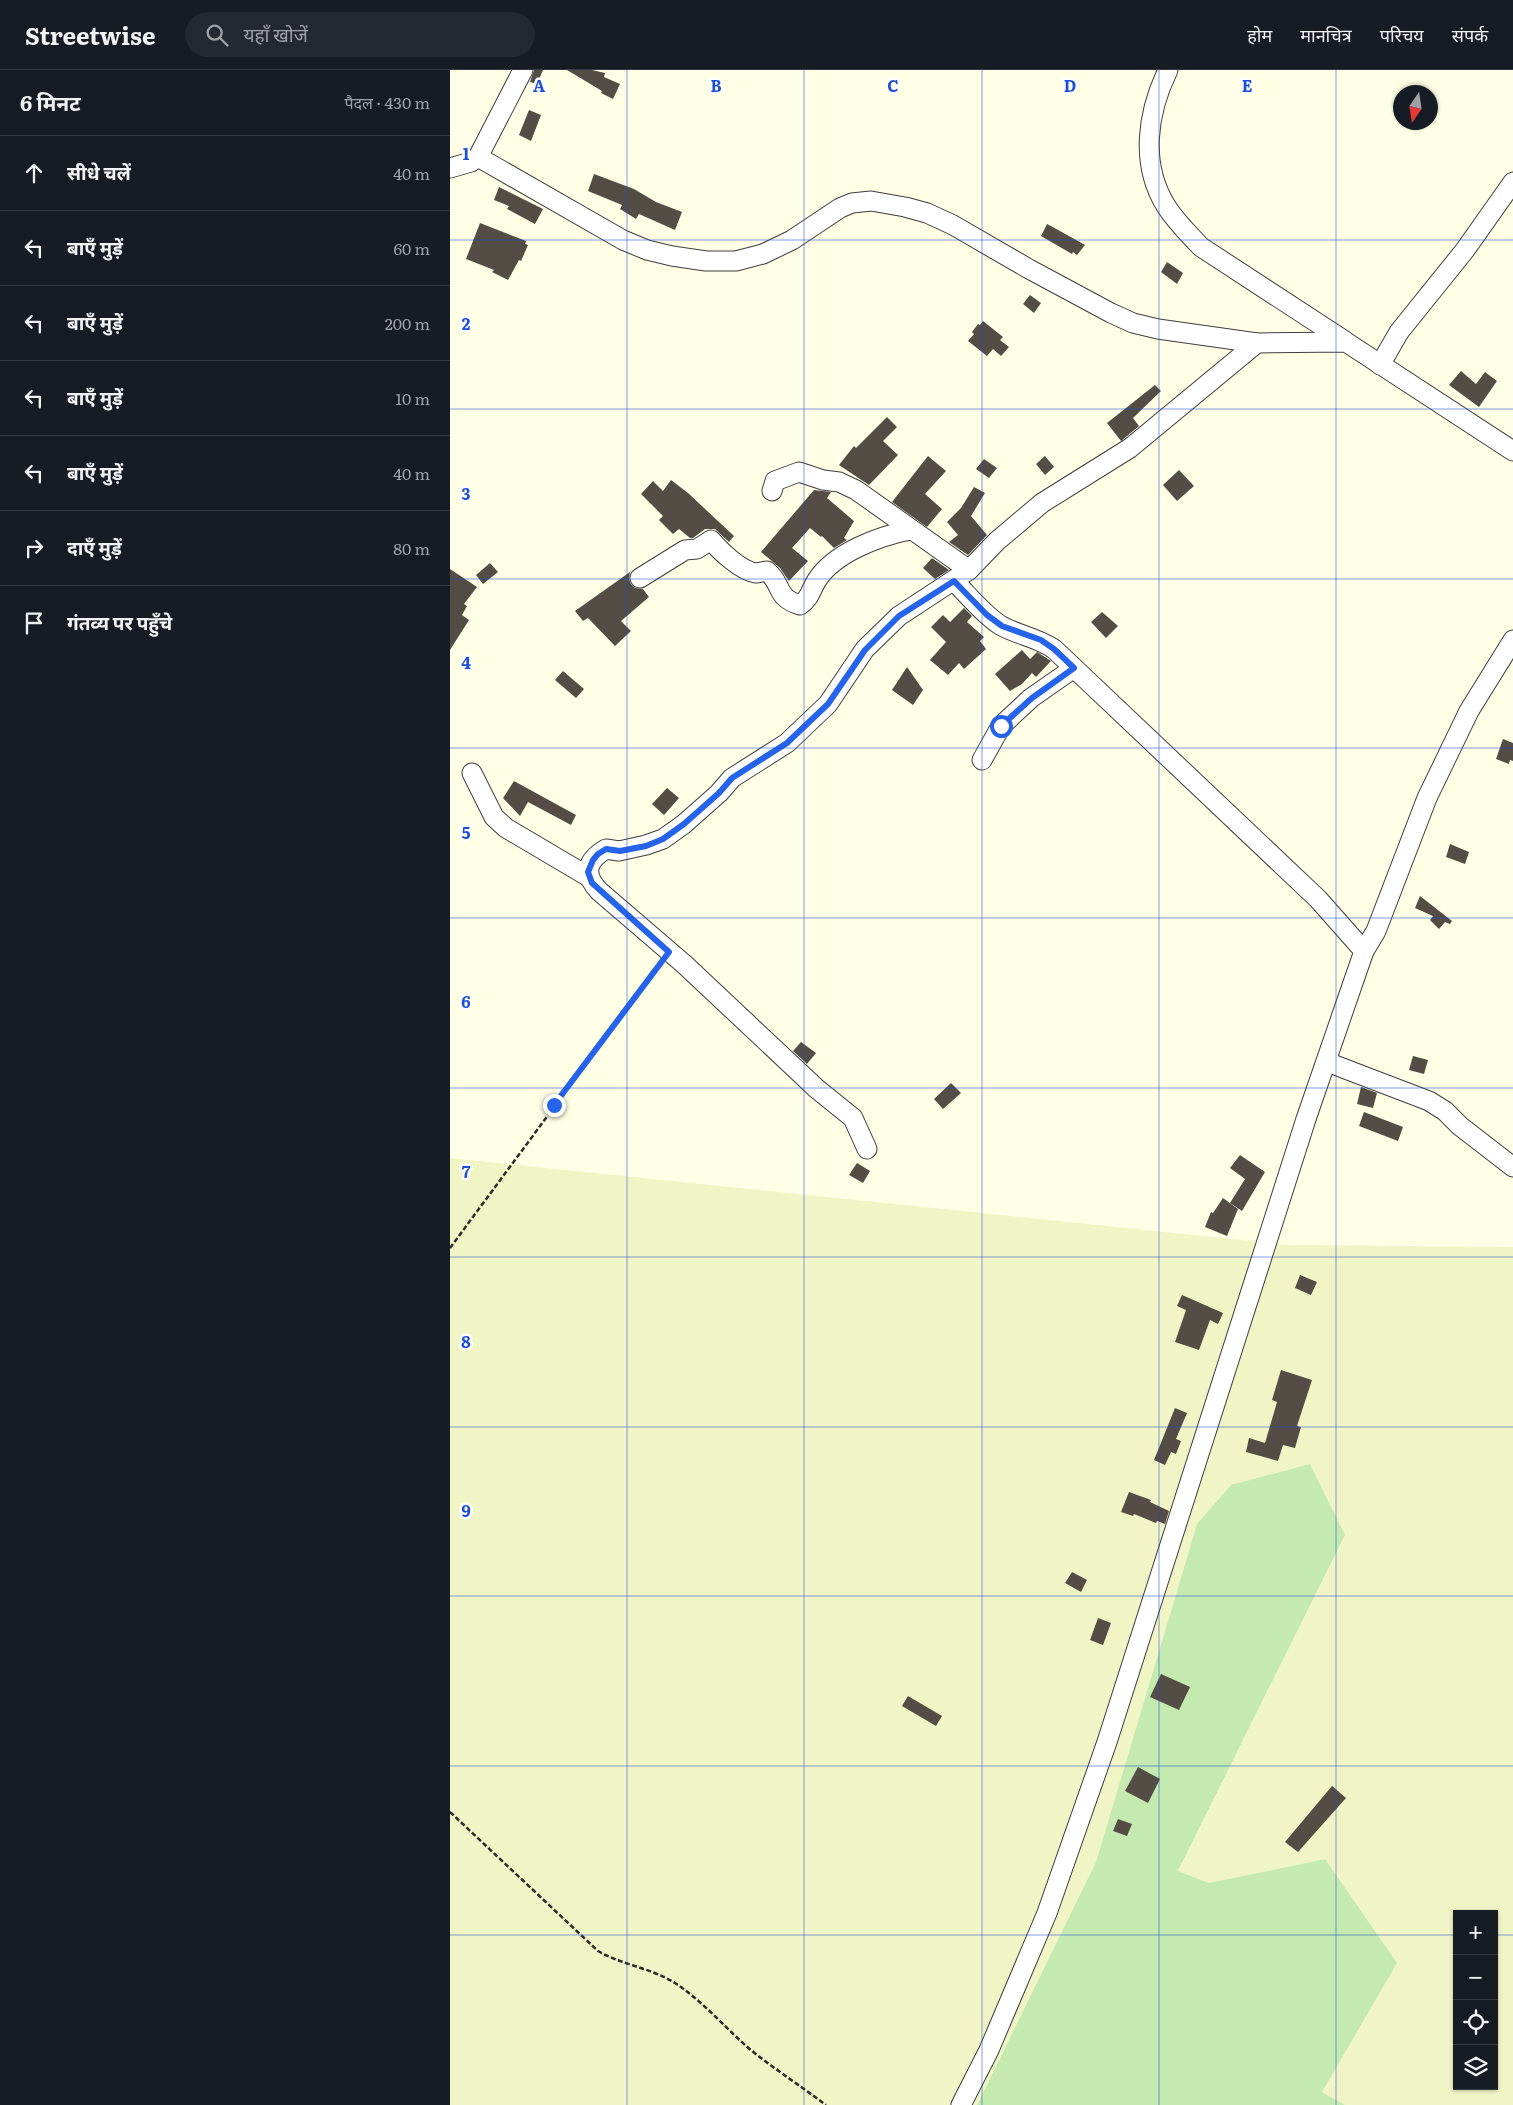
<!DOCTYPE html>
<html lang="hi">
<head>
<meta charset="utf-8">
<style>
	body { margin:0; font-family:Literata,"Noto Sans Devanagari",serif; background:#242831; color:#f1f3f6 }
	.controls { position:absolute; right:15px; bottom:15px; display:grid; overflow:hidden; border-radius:0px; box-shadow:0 1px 4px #0004 }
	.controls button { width:45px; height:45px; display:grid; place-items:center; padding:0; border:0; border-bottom:1px solid #363941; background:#171b24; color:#f1f3f6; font:25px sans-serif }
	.compass { position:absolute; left:943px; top:15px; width:45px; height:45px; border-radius:50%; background:#171b24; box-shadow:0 1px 4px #0004; rotate:193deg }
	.stop { position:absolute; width:15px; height:15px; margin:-11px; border:4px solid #2563eb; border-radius:50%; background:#fff }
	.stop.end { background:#2563eb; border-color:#fff; box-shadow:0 1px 5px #0008 }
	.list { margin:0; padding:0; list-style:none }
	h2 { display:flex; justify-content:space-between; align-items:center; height:65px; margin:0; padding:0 20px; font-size:21px }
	h2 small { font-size:16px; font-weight:400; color:#9ea1a6 }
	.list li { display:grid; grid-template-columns:32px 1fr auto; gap:15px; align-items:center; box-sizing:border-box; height:75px; padding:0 20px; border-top:1px solid #363941 }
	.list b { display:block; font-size:19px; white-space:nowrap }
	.list em { font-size:16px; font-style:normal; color:#9ea1a6 }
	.icon { flex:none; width:28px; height:28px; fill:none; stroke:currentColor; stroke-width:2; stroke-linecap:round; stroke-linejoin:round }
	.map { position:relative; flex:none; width:1063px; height:2035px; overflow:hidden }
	header { display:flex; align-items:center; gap:30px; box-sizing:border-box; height:70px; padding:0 25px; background:#171b24; border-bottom:1px solid #363941 }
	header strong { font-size:24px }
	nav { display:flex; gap:28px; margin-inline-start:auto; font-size:18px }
	.search { width:350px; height:45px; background:#242831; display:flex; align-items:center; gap:12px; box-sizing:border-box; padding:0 18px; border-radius:28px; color:#9ea1a6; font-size:19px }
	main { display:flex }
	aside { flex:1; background:#171b24 }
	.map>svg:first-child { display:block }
	.farmland { fill:#f1f5c6; fill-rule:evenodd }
	.green { fill:#c4eab0 }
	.building { fill:#534d46 }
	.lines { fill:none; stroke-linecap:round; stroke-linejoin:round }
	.street-casing { stroke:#3d3d3d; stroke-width:21 }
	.path { stroke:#2c2c2c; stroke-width:2.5; stroke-dasharray:5 2.5; stroke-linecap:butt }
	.street { stroke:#fff; stroke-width:19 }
	.route { stroke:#2563eb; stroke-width:6 }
	.grid { fill:none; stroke:#1d4ed8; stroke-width:1; stroke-opacity:0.55 }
	.grid-label { font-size:16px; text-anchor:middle; font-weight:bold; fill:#1d4ed8; stroke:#fff; stroke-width:5; stroke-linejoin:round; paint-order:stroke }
</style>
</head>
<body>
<header>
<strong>Streetwise</strong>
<div class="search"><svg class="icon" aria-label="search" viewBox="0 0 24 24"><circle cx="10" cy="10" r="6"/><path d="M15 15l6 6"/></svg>यहाँ खोजें</div>
<nav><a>होम</a><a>मानचित्र</a><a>परिचय</a><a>संपर्क</a></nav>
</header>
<main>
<aside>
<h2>6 मिनट<small>पैदल · 430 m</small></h2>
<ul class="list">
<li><svg class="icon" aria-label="ahead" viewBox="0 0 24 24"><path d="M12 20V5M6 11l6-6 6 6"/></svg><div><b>सीधे चलें</b></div><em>40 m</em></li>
<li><svg class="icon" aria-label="left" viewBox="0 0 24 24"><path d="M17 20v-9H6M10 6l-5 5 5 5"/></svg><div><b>बाएँ मुड़ें</b></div><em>60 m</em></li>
<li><svg class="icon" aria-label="left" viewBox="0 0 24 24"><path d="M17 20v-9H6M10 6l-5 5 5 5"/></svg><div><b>बाएँ मुड़ें</b></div><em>200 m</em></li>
<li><svg class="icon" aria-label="left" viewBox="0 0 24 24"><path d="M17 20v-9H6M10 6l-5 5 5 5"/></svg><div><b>बाएँ मुड़ें</b></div><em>10 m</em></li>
<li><svg class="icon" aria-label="left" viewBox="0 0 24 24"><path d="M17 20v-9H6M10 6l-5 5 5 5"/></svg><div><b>बाएँ मुड़ें</b></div><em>40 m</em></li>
<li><svg class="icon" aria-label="right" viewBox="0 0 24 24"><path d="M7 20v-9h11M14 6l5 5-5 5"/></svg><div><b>दाएँ मुड़ें</b></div><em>80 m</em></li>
<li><svg class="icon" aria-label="arrive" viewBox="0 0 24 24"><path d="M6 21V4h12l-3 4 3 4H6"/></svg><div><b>गंतव्य पर पहुँचे</b></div></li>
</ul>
</aside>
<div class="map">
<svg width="1063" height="2035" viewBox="0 0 1063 2035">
	<rect width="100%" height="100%" fill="#ffffe6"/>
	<path class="farmland" d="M0,1088L840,1175L1063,1177V2035H895L871,2022L875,1789L759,1813L728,1802L895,1465L747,1454L646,1792L527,2035H0ZM1007,1844H1044V2016H1007Z"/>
	<polygon class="green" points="860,1394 895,1465 728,1801 759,1813 875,1789 947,1893 872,2022 895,2035 527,2035 646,1792 747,1454 781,1415"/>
	<g class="building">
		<polygon points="84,0 93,0 87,14 80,12"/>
		<polygon points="117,0 142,0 155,3 154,7 170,14 163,29 151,23 152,21"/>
		<polygon points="79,40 91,45 81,71 69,65"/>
		<polygon points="144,104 184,119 206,132 232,142 225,160 189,144 186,149 170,139 172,135 138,121"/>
		<polygon points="49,117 93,139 85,154 57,139 59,136 44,130"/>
		<polygon points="30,153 76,171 75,174 78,175 71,191 69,190 58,210 42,202 44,200 16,189"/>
		<polygon points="597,154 601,156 635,175 627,185 623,182 622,184 591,166"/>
		<polygon points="717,192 733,203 727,214 711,202"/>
		<polygon points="580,225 591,233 584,243 573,234"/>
		<polygon points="533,251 553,267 550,270 559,277 551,286 543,279 537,286 518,271 524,264 522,262 528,254 530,255"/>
		<polygon points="1011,301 1026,314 1035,302 1047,311 1029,337 999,315"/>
		<polygon points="705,315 711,321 683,348 689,356 671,371 657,353"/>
		<polygon points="437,347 447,357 433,371 448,385 419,415 389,395 404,376 406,378"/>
		<polygon points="478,386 496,401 475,424 492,439 477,457 442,432"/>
		<polygon points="595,386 604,397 595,405 586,394"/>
		<polygon points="534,389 547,398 539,408 526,399"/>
		<polygon points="729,400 744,416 727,431 713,415"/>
		<polygon points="221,410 238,423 284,466 279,472 265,459 255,459 243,468 240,468 229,459 223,464 209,450 213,446 191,424 203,411 213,421"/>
		<polygon points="524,417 535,423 521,446 537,465 518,485 499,472 508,465 497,452 511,438"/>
		<polygon points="364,420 381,422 377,428 404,451 394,468 397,470 384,478 372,466 371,467 360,458 342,478 358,491 339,511 330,498 311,482"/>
		<polygon points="482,488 499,500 485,509 473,498"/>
		<polygon points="40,493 48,502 33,514 26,505"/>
		<polygon points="0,499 27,517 14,534 17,536 12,545 19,550 0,580"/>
		<polygon points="180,502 179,509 181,514 185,518 193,519 199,527 171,551 181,561 165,576 138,548 133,551 125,541"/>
		<polygon points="514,538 522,546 517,552 534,567 530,571 536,579 514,599 509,593 498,605 480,590 496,572 481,557 493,545 500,552"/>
		<polygon points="652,542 668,556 656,568 641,552"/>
		<polygon points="572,580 580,589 587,582 601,591 586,607 582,603 572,614 560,621 545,604"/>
		<polygon points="457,597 473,620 463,635 442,620"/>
		<polygon points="113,601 134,619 126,628 105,610"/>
		<polygon points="1053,669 1063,673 1063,691 1060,690 1059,694 1046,689"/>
		<polygon points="64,711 126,745 121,755 78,732 70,746 53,728"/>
		<polygon points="217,718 229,728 214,745 202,734"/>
		<polygon points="1000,774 1019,782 1015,794 996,787"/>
		<polygon points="970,826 1002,851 1000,854 995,852 989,859 980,850 983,846 965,838"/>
		<polygon points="351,972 366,983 357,994 343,981"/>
		<polygon points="963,986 978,990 974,1004 959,1000"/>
		<polygon points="501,1013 511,1023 493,1039 484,1029"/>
		<polygon points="911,1017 927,1023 923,1038 907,1034"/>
		<polygon points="914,1042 953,1057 948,1071 909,1056"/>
		<polygon points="790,1085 815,1102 792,1141 780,1133 795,1109 780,1098"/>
		<polygon points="407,1093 420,1101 413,1113 399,1105"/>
		<polygon points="773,1128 788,1139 777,1166 755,1157 761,1142 763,1143"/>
		<polygon points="850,1205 867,1212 861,1225 845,1218"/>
		<polygon points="732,1225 773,1243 768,1254 760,1250 749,1280 725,1272 736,1240 727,1236"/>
		<polygon points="831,1300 862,1310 847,1356 851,1357 845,1378 833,1375 828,1391 796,1382 799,1368 815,1373 827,1332 822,1330"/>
		<polygon points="725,1338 737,1343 726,1369 731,1371 726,1384 721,1382 715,1395 704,1390"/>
		<polygon points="679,1422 701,1430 700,1432 719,1441 715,1454 707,1451 706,1453 684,1444 683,1446 671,1442"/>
		<polygon points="622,1502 637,1510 631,1522 615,1513"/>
		<polygon points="648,1548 661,1553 653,1575 640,1570"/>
		<polygon points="711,1604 740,1617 729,1640 700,1627"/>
		<polygon points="458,1626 492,1646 486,1656 452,1636"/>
		<polygon points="688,1697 710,1709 698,1733 675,1721"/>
		<polygon points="882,1716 896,1728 848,1782 835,1772"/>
		<polygon points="668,1749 682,1754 677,1766 663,1761"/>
	</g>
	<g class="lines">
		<g class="street-casing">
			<g id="street">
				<path d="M718,0C697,43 690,94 716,136C726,152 739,164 751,177L895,271"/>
				<polyline points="28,87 173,170 197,180 222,186 256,191 286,191 313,184 342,170 390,138 402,133 421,131 455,137 477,143 503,155 579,199 661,243 683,253 708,259 807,273 896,272 1063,381"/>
				<polyline points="0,98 21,92 28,87 73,0"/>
				<polyline points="930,295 949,262 1015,180 1063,112"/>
				<polyline points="322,421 325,411 349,402 373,410 389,412 406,420 519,500"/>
				<path d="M190,508L235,480L247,479L261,470C270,481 291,501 306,503C309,503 314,501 317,501C334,515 324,527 350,535C361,527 360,521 367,510C385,482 430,466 460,460"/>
				<path d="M504,511C519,526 533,544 550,555C567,565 586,567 604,579L868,829L914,881"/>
				<polyline points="532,690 551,656 581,628 624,598"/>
				<polyline points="22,703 44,747 56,758 139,807"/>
				<polyline points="877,992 979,1031 995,1041 1010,1056 1063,1097"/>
				<path d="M417,1079L403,1048L367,1019L234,894L149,821C133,804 136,791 156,779L169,781L196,775L213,769L234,754L269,723L282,708L337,673L378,634L415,579L449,546L519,500L547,471L592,433L680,378L807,273"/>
				<polyline points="511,2035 539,1980 597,1843 657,1672 856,1049 914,881 926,861 977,728 1019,641 1063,570"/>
			</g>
		</g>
		<g class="path">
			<polyline points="0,1178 209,895"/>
			<path d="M0,1742L148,1881C172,1895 201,1898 225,1913C254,1932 276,1959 302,1981C326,2000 352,2017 376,2035"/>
		</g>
		<use href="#street" class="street"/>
	</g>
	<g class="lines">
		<polyline class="route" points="104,1035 219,882 142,813 138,802 143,790 148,784 156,779 170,781 196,776 213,769 234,754 269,723 282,708 337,673 378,634 415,580 449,546 504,511 537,545 552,556 591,570 604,579 624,598 582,628 551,656"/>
	</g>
	<path class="grid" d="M177,0V2035M354,0V2035M532,0V2035M709,0V2035M886,0V2035M0,170H1063M0,339H1063M0,509H1063M0,678H1063M0,848H1063M0,1018H1063M0,1187H1063M0,1357H1063M0,1526H1063M0,1696H1063M0,1865H1007M1044,1865H1063"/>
	<g class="grid-label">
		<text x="89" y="22">A</text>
		<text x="266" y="22">B</text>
		<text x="443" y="22">C</text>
		<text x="620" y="22">D</text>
		<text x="797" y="22">E</text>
		<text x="16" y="90">1</text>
		<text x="16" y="260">2</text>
		<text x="16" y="430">3</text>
		<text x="16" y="599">4</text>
		<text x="16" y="769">5</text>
		<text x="16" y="938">6</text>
		<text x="16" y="1108">7</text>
		<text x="16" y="1278">8</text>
		<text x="16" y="1447">9</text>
	</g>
</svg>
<div class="controls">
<button>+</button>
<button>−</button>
<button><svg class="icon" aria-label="locate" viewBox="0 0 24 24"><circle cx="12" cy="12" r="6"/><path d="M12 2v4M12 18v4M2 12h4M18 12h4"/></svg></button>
<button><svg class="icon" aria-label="layers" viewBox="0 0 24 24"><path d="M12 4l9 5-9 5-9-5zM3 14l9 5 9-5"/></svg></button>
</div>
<svg class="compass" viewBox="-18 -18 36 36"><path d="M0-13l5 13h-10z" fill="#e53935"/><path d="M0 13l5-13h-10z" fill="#9ea1a6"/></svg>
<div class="stop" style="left:551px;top:656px"></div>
<div class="stop end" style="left:104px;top:1035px"></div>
</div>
</main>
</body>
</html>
